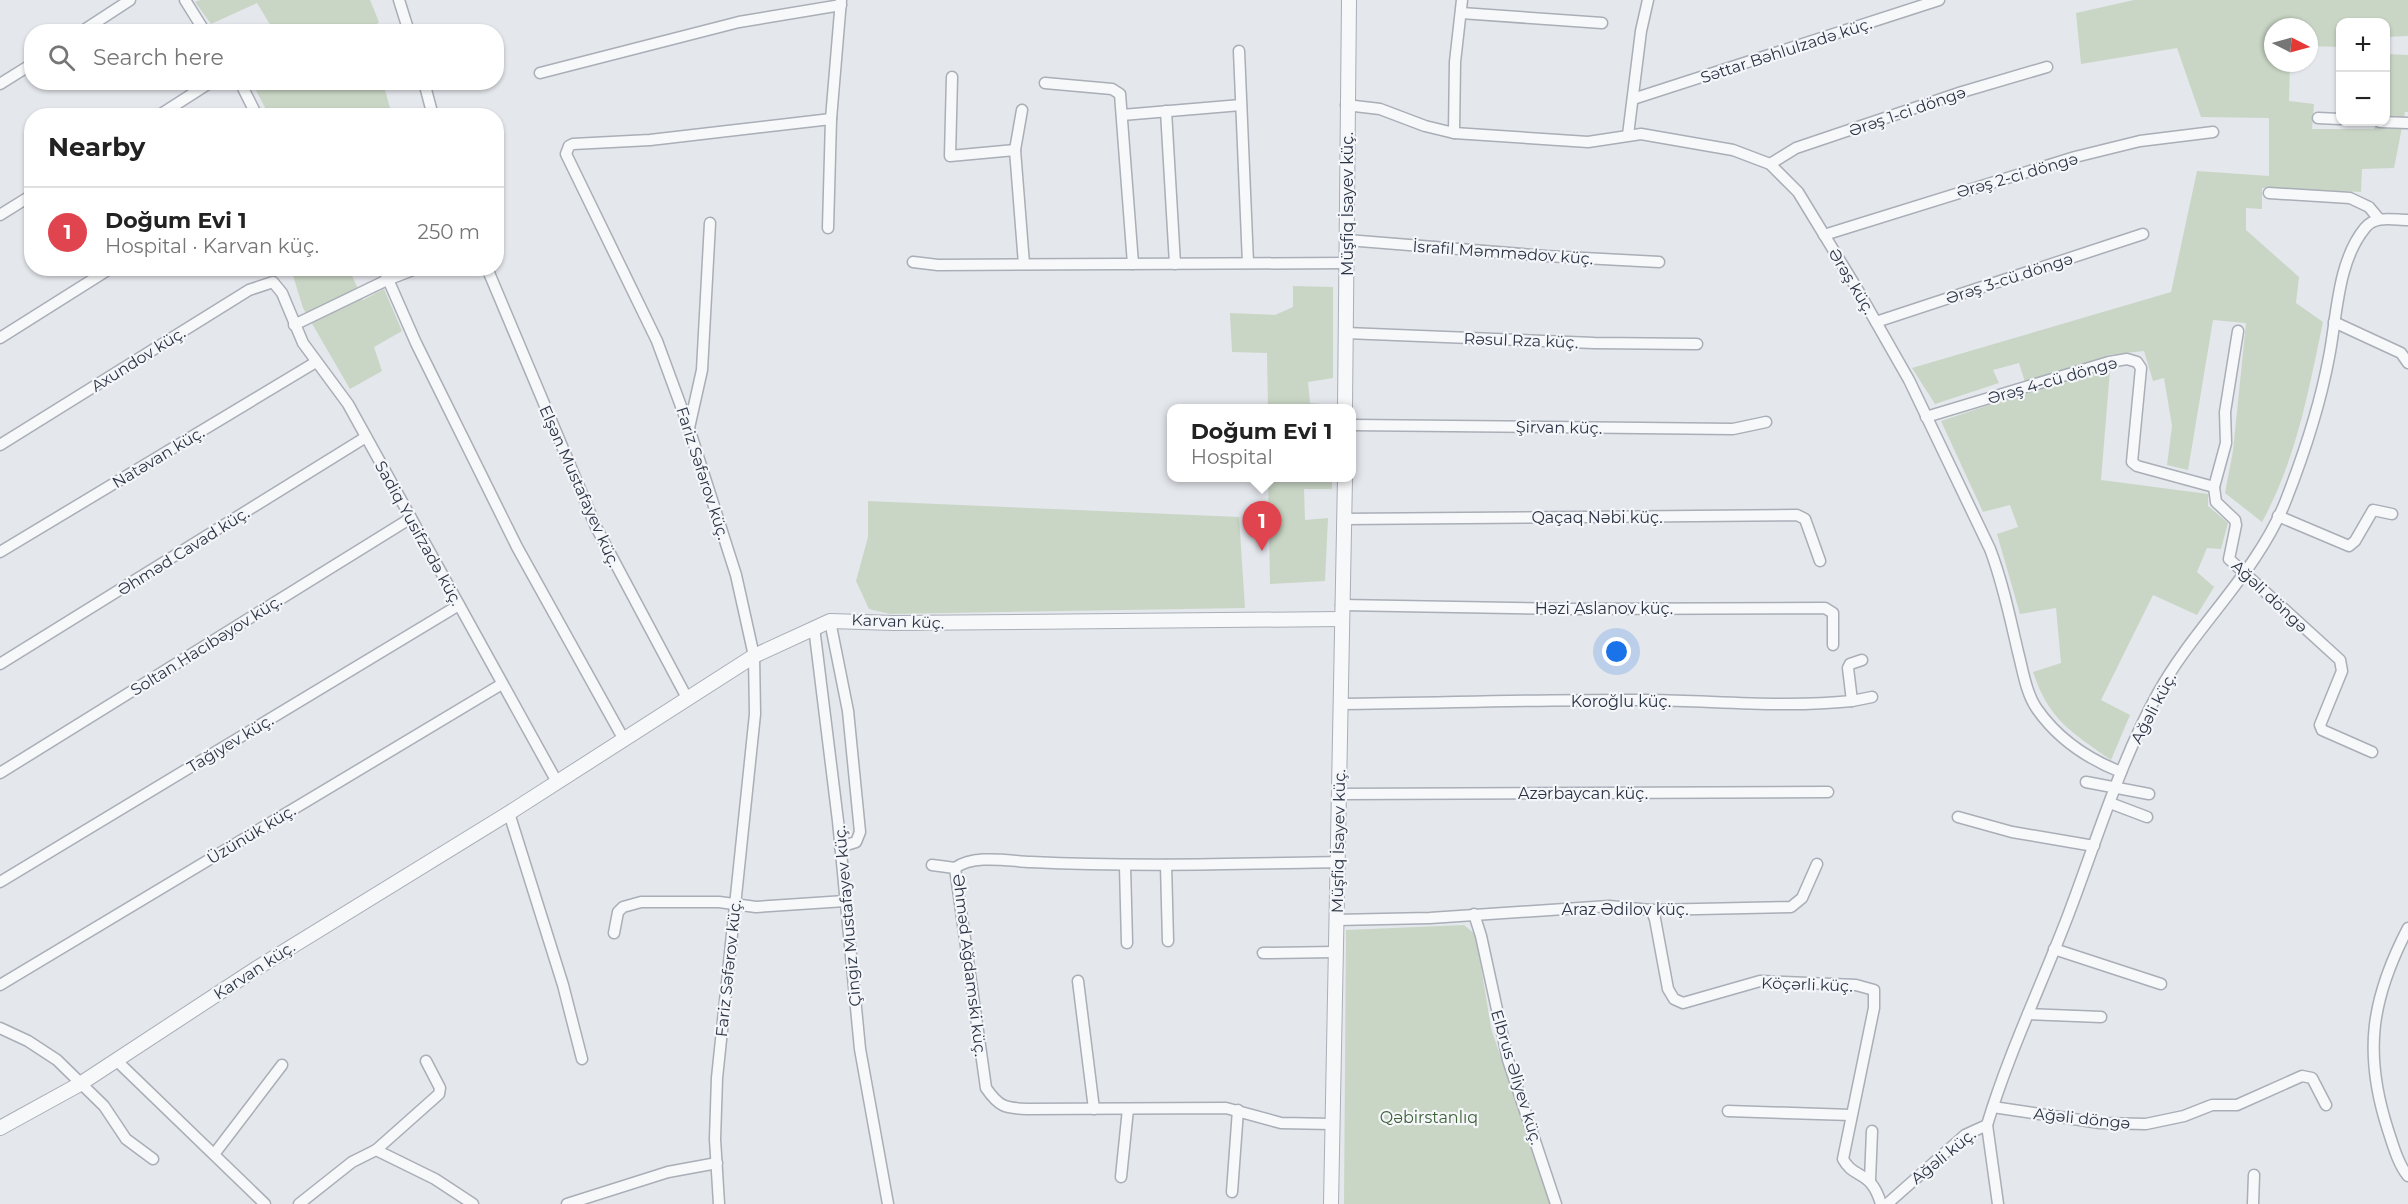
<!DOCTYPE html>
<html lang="en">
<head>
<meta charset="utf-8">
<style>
	body { margin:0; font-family:Montserrat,sans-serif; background:#f6f6f6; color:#222 }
	.controls { position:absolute; right:18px; top:18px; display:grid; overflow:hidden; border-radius:12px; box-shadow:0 2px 4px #0004 }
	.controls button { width:54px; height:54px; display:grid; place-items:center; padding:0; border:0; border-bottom:2px solid #e0e0e0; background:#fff; color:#222; font:30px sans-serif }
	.compass { position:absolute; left:2264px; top:18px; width:54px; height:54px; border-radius:50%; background:#fff; box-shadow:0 2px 4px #0004; rotate:96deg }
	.you { position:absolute; left:1617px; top:652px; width:21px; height:21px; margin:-15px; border:4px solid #fff; border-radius:50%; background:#1a73e8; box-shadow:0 0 0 9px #1a73e833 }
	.badge { display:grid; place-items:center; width:39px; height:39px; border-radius:50%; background:#7c3aed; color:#fff; font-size:20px; font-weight:700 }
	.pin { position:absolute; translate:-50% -50px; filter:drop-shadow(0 2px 3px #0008) }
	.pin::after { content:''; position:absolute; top:32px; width:21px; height:18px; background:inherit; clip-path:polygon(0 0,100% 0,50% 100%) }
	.popup { position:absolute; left:1167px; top:404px; width:189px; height:78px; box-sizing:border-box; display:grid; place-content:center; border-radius:12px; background:#fff; filter:drop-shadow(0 2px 4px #0005); font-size:20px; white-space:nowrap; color:#767676 }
	.popup b { font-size:22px; color:#222 }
	.popup::after { content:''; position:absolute; left:50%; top:100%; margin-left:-12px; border:12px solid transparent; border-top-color:#fff }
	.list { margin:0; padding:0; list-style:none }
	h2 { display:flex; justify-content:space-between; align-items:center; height:78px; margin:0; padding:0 24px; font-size:26px }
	h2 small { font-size:20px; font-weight:400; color:#767676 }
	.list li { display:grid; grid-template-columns:39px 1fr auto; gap:18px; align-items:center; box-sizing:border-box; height:90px; padding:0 24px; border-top:2px solid #e0e0e0 }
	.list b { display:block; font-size:22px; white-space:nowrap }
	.list p { margin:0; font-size:20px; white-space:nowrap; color:#767676 }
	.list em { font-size:20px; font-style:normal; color:#767676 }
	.icon { flex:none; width:33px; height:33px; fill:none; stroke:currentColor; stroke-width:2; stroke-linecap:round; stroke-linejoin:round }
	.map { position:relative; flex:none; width:2408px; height:1204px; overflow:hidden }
	.search { position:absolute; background:#fff; box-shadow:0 2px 4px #0004; left:24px; top:24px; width:480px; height:66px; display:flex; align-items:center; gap:15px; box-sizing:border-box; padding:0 21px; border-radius:24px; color:#767676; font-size:22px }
	.panel { position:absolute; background:#fff; box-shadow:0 2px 4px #0004; left:24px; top:108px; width:480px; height:168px; border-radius:24px }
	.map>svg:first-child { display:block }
	.green { fill:#c9d6c5 }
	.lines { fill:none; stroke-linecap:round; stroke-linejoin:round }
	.minor-casing { stroke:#a9aeb7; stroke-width:13 }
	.tertiary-casing { stroke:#a9aeb7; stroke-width:16 }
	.minor { stroke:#f7f8fa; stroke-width:10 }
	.tertiary { stroke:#f7f8fa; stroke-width:14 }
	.labels { text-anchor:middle; stroke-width:4.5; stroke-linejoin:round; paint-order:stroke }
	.street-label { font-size:16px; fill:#2b3445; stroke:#f4f6f9 }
	.park-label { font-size:16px; fill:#3f6138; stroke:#f4f6f9 }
</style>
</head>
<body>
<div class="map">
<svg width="2408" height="1204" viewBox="0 0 2408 1204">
	<rect width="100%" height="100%" fill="#e4e7ec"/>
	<g class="green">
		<polygon points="200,0 370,0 379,22 370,31 317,31 316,29 310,31 274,31 257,3 211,24 195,2"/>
		<path d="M2134,0H2408V36L2386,37V22H2340V47L2309,46V27H2273V63H2290L2289,101L2314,104L2312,129H2374L2375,122H2386V54L2408,55V112H2405L2394,168L2362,169L2361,192L2262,188V209L2246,208V230L2299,277L2296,303L2323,322C2308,393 2297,457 2262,522L2225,493L2233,451L2246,323L2213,320L2188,470L2167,465L2172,426L2164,378L2153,381L2144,351L2107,355L2110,370L2101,480L2208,494V506L2228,523L2221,549L2207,548L2197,572L2214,587L2197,615L2153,595L2101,700L2130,715L2111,760C2071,732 2049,720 2033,672L2061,663L2056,608L2020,614L1997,534L2018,527L2010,505L1983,512L1941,421L2028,392L2019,363L1993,370L1999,383L1935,404L1912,368L2171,292L2197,171L2269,176V118L2201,117L2177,48L2081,64L2076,13Z"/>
		<polygon points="252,83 383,83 392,115 269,115"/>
		<polygon points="291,269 349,269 363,300 384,289 402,331 374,347 382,371 350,389 303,308"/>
		<polygon points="1293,286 1333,287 1333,378 1308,382 1310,403 1332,405 1332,408 1268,408 1267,353 1232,352 1230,313 1275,315 1293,307"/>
		<polygon points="1268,478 1332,478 1332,489 1304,489 1305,520 1328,518 1325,581 1270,584"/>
		<polygon points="868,501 1239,517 1245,608 890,614 869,609 856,581 868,537"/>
		<polygon points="1464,925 1476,935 1491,1028 1550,1204 1344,1204 1346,930"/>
	</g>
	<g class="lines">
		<g class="minor-casing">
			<g id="minor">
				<polyline points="185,0 205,32"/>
				<polyline points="399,0 409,32"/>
				<polyline points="1461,13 1602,23"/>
				<polyline points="81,32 130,0"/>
				<polyline points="1239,51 1248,263"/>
				<polyline points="540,73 739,22 841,5"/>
				<polyline points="952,77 950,156 1015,150 1024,264"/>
				<polyline points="240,82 257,116"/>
				<polyline points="424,82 433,116"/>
				<polyline points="1045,83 1112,89 1120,94 1133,264"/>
				<polyline points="0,84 32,64"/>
				<polyline points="1633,99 1939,0"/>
				<path d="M1346,105L1380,109L1425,126L1454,133L1588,142L1641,134L1733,150L1770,164L1798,192L1856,287L1909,380L1990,549C2003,583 2010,618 2018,652C2023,671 2026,693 2037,709C2058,739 2088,759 2121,772"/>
				<polyline points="1166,111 1175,264"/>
				<polyline points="1122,115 1241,105"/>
				<polyline points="158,116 211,82"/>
				<polyline points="2318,118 2340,119"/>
				<polyline points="2380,122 2408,123"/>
				<polyline points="1454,133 1455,62 1462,0"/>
				<polyline points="1628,135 1641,31 1648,0"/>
				<polyline points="1015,150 1022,110"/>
				<polyline points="1770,164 1796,148 1962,92 2047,67"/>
				<polyline points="2269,193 2350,198 2369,207 2379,219"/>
				<polyline points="0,215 32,195"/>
				<polyline points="828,228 831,119"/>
				<polyline points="1824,235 2075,157 2140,141 2213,132"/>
				<polyline points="1347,240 1546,256 1659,262"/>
				<polyline points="913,262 938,265 1347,263"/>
				<polyline points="383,268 416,343 517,547 623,738"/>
				<polyline points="487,268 596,527 687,698"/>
				<polyline points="1876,322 2143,234"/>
				<polyline points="2334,322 2401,353 2408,363"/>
				<polyline points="294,325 387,280 418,268"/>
				<polyline points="2238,331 2225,412 2226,443 2214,487 2216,502 2235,520 2236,525 2229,559 2340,660 2342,671 2320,725 2322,730 2372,752"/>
				<polyline points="1346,333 1594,343 1697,344"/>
				<polyline points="0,338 111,268"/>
				<polyline points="1926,417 2109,362 2127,359 2137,362 2141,368 2132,462 2137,466 2214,487"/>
				<polyline points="1352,425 1733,429 1766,422"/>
				<polyline points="689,428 702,370 710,223"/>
				<polyline points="0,445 249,290 273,282 282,293 303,343 348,404 557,782"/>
				<polyline points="2278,516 2349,546 2355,541 2373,510 2392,514"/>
				<polyline points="1344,519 1797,515 1805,519 1820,561"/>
				<polyline points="0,552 316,362"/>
				<polyline points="1341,605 1570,609 1825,608 1833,613 1833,645"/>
				<polyline points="830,621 848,711 860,832 856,842 840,847"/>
				<polyline points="814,627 838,821 860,1049 888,1204"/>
				<polyline points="0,664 366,437"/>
				<polyline points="1852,701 1872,697"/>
				<path d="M1340,704C1443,703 1547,699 1651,700C1718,701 1785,708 1852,701L1848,668L1850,664L1862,660"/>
				<polyline points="0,773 411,518"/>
				<polyline points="2086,782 2149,794"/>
				<polyline points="1339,794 1828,792"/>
				<polyline points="2110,803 2147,817"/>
				<polyline points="509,813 563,985 582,1059"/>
				<polyline points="1958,817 2012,832 2094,846"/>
				<polyline points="932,865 955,868"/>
				<polyline points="1166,865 1168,941"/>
				<polyline points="1125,866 1127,943"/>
				<polyline points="0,882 459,605"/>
				<path d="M1651,910L1655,919L1668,989L1674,999L1683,1003L1760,981L1856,985L1874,990V1008L1843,1159C1854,1180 1871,1169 1881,1204"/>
				<polyline points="1474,914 1481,936 1508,1060 1556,1204"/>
				<polyline points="1336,920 1430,918 1609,906 1651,910 1791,907 1802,898 1817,864"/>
				<path d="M2408,928C2371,999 2363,1053 2388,1130C2393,1145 2398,1164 2408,1176"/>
				<polyline points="614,933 618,912 623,907 641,902 719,902 756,907 845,901"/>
				<polyline points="2054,949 2161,984"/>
				<polyline points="1263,953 1335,952"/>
				<polyline points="1078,981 1094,1109"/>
				<polyline points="0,985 502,684"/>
				<polyline points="2028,1014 2101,1017"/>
				<polyline points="0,1028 28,1041 57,1060 104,1106 126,1139 153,1159"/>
				<polyline points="117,1061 265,1204"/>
				<polyline points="1993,1107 2100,1123 2146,1124 2184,1116 2212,1105 2237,1105 2302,1076 2312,1078 2326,1105"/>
				<polyline points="1728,1111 1851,1115"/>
				<path d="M1332,1124L1281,1123L1226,1108L1027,1109C1005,1108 999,1107 986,1088L955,868C974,854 1008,861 1031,862C1133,867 1235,864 1338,862"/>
				<polyline points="1987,1125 1998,1204"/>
				<polyline points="376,1150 439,1094 440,1088 426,1061"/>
				<polyline points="215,1153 282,1065"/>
				<polyline points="1121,1177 1128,1109"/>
				<polyline points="1870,1180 1872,1131"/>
				<polyline points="1232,1192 1238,1110"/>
				<polyline points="299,1204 352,1162 376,1150 435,1179 473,1204"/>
				<polyline points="567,1204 668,1172 717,1163"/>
				<polyline points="719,1204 715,1139 717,1078 755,714 754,656 736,575 689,428 657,341 566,154 569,146 573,144 650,140 831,119 841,0"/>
				<path d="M1887,1204L1965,1135L1987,1125C2009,1052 2042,984 2069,913C2097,839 2120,762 2158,693C2195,626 2258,572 2286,500C2304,454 2320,405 2329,357C2337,317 2337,262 2365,228C2375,215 2393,220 2408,220"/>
				<polyline points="2253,1204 2254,1175"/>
			</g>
		</g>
		<g class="tertiary-casing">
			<g id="tertiary">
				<polyline points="1345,408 1349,0"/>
				<polyline points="0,1128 80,1084 257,968 509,813 754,656 830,621 894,623 1341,619"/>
				<polyline points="1331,1204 1345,478"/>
			</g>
		</g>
		<use href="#minor" class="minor"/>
		<use href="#tertiary" class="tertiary"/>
	</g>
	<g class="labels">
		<g class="street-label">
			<text transform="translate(1786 50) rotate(-18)" y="6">Səttar Bəhlulzadə küç.</text>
			<text transform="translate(1907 111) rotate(-19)" y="6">Ərəş 1-ci döngə</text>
			<text transform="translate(2017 175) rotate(-16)" y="6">Ərəş 2-ci döngə</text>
			<text transform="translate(1347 204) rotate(-90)" y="6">Müşfiq İsayev küç.</text>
			<text transform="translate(1503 252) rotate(4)" y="6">İsrafil Məmmədov küç.</text>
			<text transform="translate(2009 278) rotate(-18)" y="6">Ərəş 3-cü döngə</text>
			<text transform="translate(1852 281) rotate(59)" y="6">Ərəş küç.</text>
			<text transform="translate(1521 340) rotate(2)" y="6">Rəsul Rza küç.</text>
			<text transform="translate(138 359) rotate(-32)" y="6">Axundov küç.</text>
			<text transform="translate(2052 380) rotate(-16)" y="6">Ərəş 4-cü döngə</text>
			<text transform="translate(1559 427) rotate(1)" y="6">Şirvan küç.</text>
			<text transform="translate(158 457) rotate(-31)" y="6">Natəvan küç.</text>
			<text transform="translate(703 473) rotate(72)" y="6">Fariz Səfərov küç.</text>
			<text transform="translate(580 486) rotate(66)" y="6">Elşən Mustafayev küç.</text>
			<text x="1597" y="523">Qaçaq Nəbi küç.</text>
			<text transform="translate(419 533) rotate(61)" y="6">Sadiq Yusifzadə küç.</text>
			<text transform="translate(183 551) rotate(-32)" y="6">Əhməd Cavad küç.</text>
			<text transform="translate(2270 596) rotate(43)" y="6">Ağəli döngə</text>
			<text x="1604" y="614">Həzi Aslanov küç.</text>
			<text transform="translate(898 621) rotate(2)" y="6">Karvan küç.</text>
			<text transform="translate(206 645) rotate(-32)" y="6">Soltan Hacıbəyov küç.</text>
			<text x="1621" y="707">Koroğlu küç.</text>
			<text transform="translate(2153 708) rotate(-62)" y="6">Ağəli küç.</text>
			<text transform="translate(230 743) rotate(-31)" y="6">Tağıyev küç.</text>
			<text x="1583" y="799">Azərbaycan küç.</text>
			<text transform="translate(251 834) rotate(-31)" y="6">Üzünük küç.</text>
			<text transform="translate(1338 841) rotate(-89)" y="6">Müşfiq İsayev küç.</text>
			<text x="1625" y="915">Araz Ədilov küç.</text>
			<text transform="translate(847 916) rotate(-95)" y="6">Çingiz Mustafayev küç.</text>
			<text transform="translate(970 965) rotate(83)" y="6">Əhməd Ağdamski küç.</text>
			<text transform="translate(728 968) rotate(-84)" y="6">Fariz Səfərov küç.</text>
			<text transform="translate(254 970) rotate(-33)" y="6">Karvan küç.</text>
			<text transform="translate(1807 984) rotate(2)" y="6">Köçərli küç.</text>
			<text transform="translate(1517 1077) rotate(73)" y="6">Elbrus Əliyev küç.</text>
			<text transform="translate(2082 1118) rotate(6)" y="6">Ağəli döngə</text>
			<text transform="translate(1943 1156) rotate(-39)" y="6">Ağəli küç.</text>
		</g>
		<g class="park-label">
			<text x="1429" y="1123">Qəbirstanlıq</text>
		</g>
	</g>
</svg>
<div class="controls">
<button>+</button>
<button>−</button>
</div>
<svg class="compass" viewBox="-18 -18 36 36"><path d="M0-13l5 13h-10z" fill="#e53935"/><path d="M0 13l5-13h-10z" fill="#767676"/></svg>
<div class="you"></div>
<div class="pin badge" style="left:1262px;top:551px;background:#e0444e">1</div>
<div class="popup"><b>Doğum Evi 1</b>Hospital</div>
<div class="search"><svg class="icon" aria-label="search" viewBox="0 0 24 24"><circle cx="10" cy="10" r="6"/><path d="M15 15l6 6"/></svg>Search here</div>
<section class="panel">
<h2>Nearby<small></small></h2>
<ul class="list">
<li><span class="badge" style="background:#e0444e">1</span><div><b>Doğum Evi 1</b><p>Hospital · Karvan küç.</p></div><em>250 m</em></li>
</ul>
</section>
</div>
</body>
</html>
